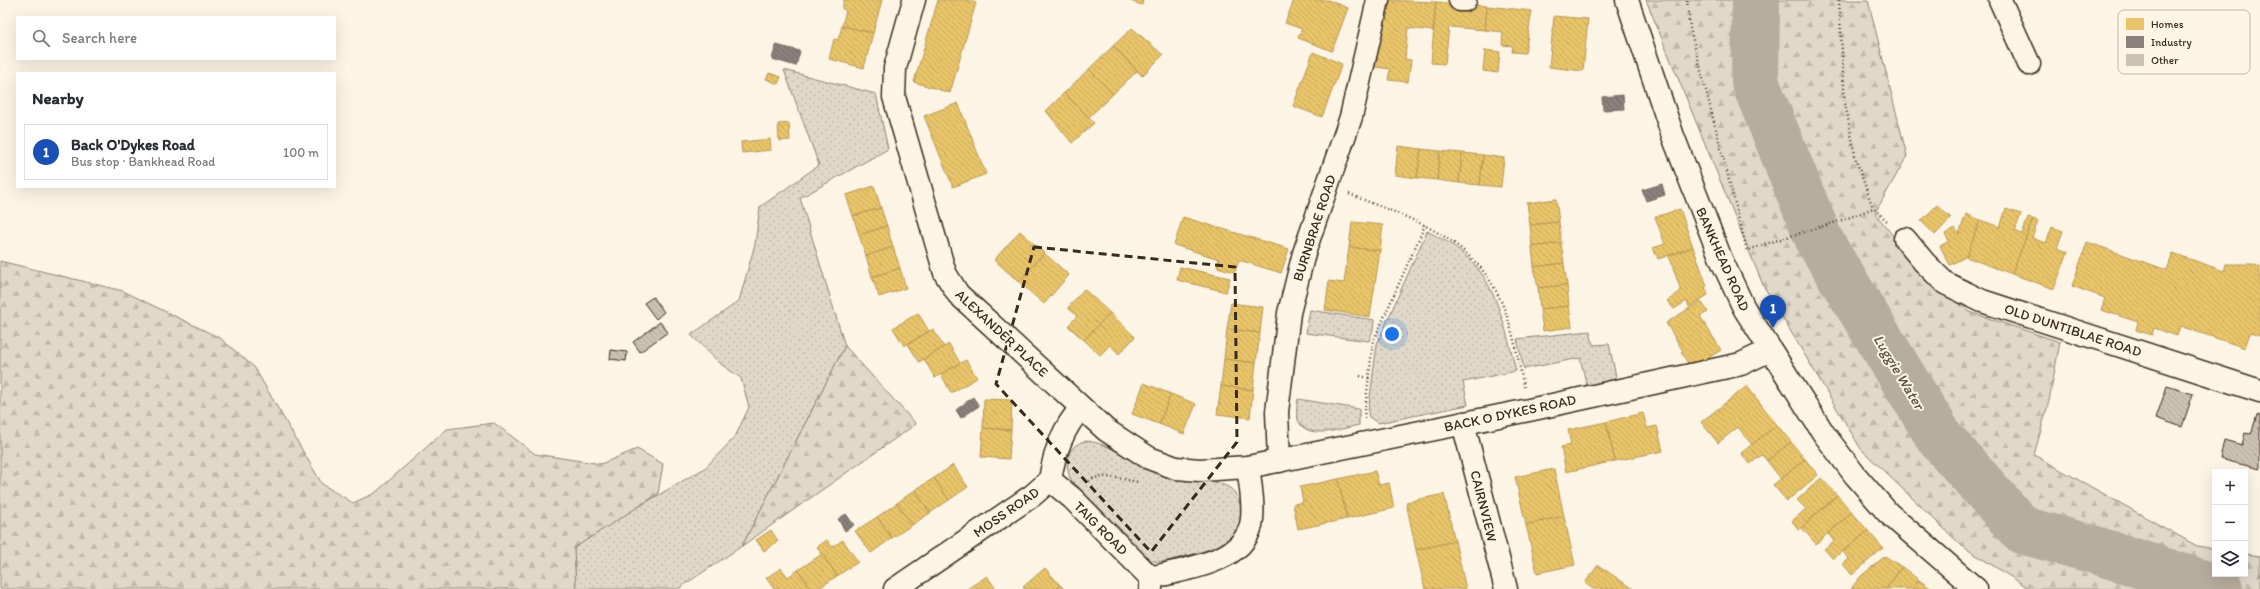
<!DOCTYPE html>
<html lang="en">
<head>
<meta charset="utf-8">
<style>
	body { margin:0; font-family:Itim,sans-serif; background:#f7f7f7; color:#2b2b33 }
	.controls { position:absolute; right:12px; bottom:12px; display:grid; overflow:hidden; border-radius:0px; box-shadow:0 4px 16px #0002 }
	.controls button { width:36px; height:36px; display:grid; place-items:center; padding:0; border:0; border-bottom:1px solid #e1e1e2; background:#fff; color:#2b2b33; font:20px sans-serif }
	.you { position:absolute; left:1392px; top:334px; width:14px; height:14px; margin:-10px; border:3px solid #fff; border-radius:50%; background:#1a73e8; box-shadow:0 0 0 6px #1a73e833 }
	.badge { display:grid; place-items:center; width:26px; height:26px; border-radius:50%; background:#3b2a1e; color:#fff; font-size:13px; font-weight:700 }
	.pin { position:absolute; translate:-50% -33px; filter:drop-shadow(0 1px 2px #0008) }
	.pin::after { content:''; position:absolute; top:21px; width:14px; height:12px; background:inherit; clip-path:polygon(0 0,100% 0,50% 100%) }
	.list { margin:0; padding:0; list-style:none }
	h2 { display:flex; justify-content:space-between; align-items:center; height:52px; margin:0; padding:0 16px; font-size:17px }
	h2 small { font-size:13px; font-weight:400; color:#7c7c81 }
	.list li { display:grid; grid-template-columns:26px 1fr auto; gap:12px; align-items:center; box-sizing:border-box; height:56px; margin:0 8px 8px; padding:0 8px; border:1px solid #e1e1e2; border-radius:0px }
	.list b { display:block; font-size:15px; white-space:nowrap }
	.list p { margin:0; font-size:13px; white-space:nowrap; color:#7c7c81 }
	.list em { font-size:13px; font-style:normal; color:#7c7c81 }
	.icon { flex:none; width:22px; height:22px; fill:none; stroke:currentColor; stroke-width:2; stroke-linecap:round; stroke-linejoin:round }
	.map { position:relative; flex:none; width:2260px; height:589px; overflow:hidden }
	.search { position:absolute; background:#fff; box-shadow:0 4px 16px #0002; left:16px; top:16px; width:320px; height:44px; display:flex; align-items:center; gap:10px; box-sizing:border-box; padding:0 14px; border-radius:0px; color:#7c7c81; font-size:15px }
	.panel { position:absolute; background:#fff; box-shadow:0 4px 16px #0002; left:16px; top:72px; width:320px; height:116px; border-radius:0px }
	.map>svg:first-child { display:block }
	.grass { fill:url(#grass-dots); stroke:#8e8173 }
	.forest { fill:url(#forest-firs); stroke:#8e8173 }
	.homes { fill:url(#homes-back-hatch); stroke:#b59653 }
	.industry { fill:url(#industry-back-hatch); stroke:#726760 }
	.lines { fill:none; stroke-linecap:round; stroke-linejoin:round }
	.river { stroke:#b7ad9e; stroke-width:48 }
	.building { fill:url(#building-back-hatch); stroke:#3b2a1e }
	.minor-casing { stroke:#3b2a1e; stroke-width:25 }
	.path { stroke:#3b2a1e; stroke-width:2.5; stroke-dasharray:1 3; stroke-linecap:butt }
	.minor { stroke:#fcf5e5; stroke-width:22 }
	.marked { fill:none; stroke:#3b2a1e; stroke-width:3; stroke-dasharray:8 5; stroke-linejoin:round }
	.labels { text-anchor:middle; stroke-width:4; stroke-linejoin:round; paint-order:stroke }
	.street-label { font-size:14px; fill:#3b2a1e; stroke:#fcf5e5 }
	.water-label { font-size:15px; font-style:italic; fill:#605144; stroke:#fcf5e5 }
	.key { fill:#fcf5e5; stroke:#c2b8a9; stroke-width:1 }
	.key-label { font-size:11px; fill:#3b2a1e }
</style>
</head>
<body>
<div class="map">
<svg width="2260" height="589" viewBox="0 0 2260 589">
	<defs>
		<pattern id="grass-dots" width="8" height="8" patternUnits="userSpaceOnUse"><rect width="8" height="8" fill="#e0d8c8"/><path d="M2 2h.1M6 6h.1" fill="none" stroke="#c1baab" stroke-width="1.8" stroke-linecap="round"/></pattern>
		<pattern id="forest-firs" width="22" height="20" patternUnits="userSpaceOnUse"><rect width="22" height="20" fill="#e0d8c8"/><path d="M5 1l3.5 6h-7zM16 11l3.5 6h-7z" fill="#c1baab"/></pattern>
		<pattern id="homes-back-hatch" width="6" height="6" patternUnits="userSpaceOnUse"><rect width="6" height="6" fill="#e9c46a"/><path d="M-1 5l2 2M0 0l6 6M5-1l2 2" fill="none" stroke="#c9a95b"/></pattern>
		<pattern id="industry-back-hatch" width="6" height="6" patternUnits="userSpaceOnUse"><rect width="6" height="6" fill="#8a817c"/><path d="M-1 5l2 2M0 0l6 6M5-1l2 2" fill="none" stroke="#726a65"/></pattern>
		<pattern id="building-back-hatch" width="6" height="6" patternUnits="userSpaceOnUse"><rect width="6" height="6" fill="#ccc2b3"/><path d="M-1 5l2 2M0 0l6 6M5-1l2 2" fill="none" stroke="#b0a79a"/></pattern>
	</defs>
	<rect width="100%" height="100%" fill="#fcf5e5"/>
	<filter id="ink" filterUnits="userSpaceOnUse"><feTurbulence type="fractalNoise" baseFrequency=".025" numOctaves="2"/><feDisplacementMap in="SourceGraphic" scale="8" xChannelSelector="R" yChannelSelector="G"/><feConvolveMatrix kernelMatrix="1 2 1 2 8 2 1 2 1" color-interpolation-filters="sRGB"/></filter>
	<g filter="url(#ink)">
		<g class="grass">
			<polygon points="784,70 876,94 888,149 800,198 845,346 742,546 678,589 576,589 574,548 619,518 705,468 735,437 749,407 741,378 722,365 691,335 739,301 755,244 760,207 819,165"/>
			<path d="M1427,231C1440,238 1453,244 1464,254C1497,282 1506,331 1516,371L1463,382L1468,405L1378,423L1369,417L1368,412L1377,344Z"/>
			<polygon points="1310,310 1374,320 1373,330 1369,341 1306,333"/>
			<polygon points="1590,331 1593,345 1609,344 1617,381 1587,386 1580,358 1524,369 1517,339"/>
			<path d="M1298,399L1359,409V425C1342,428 1301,444 1297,415C1296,410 1297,404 1298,399Z"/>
			<path d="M1085,441C1112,442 1131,464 1156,472C1163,474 1170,477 1177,478C1195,482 1213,478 1230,488C1236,493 1240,501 1241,509C1247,543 1210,549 1186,556C1173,559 1160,565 1148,559L1071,480C1064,464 1066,446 1085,441Z"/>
		</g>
		<g class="forest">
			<polygon points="1646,0 1868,0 1907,156 1875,213 1923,274 1970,312 2060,342 2049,401 2034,455 2197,546 2215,549 2215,574 2245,574 2245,554 2260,556 2260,589 2030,589 1962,546 1861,449 1763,285"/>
			<polygon points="0,261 123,291 220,338 254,367 322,484 353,503 375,493 447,429 494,423 535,454 601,464 637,449 663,464 658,494 574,548 576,589 0,589"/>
			<polygon points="845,346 916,424 742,546"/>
		</g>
		<g class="homes">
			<polygon points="844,0 882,0 873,33 842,26 846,10 842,9"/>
			<polygon points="938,0 967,0 976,3 950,93 914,82"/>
			<polygon points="1127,0 1143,0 1142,5"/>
			<polygon points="1294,0 1328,0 1348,8 1332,51 1298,38 1302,29 1285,23"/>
			<polygon points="1383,0 1436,2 1433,31 1408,28 1405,59 1411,60 1408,82 1388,80 1390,69 1375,67"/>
			<polygon points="1436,2 1487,6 1485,30 1449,27 1445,64 1431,63"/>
			<polygon points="1487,6 1532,11 1525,53 1512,52 1513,46 1502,45 1503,32 1485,30"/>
			<polygon points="1554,16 1588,19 1583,71 1549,67"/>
			<polygon points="842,26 873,33 864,68 829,59 834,39 838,40"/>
			<polygon points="1132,28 1163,55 1142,76 1113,46"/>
			<polygon points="1113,46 1137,71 1113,94 1089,69"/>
			<polygon points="1485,50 1500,52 1498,73 1483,71"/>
			<polygon points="1313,52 1342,64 1322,117 1293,106"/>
			<polygon points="1089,69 1113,94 1088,118 1064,93"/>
			<polygon points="769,73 781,77 778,84 766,79"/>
			<polygon points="1064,93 1094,123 1072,143 1046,111"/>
			<polygon points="958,103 986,174 953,187 924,116"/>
			<polygon points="789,123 790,140 779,141 778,124"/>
			<polygon points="770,139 771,150 742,153 741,142"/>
			<polygon points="1398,146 1421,149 1417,178 1395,175"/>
			<polygon points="1421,149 1440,151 1437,180 1417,178"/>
			<polygon points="1440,151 1462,153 1459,183 1437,180"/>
			<polygon points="1462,153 1483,155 1480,185 1459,183"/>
			<polygon points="1483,155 1504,158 1501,187 1480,185"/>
			<polygon points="874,186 881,208 853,216 846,195"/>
			<polygon points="1556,199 1559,222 1530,225 1527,203"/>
			<polygon points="1937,205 1951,218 1935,235 1921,221"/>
			<polygon points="881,208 887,226 859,235 853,216"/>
			<polygon points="1680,209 1693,247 1658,259 1653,248 1665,244 1655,217"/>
			<polygon points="2006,209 2021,214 2015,231 2022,234 2028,218 2033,219 2012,274 1966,257 1980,220 2000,227"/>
			<polygon points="1966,214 1980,220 1967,256 1950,265 1940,246 1949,241 1945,234 1955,228 1959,234"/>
			<polygon points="1183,217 1289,249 1281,273 1239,260 1235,272 1217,267 1219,259 1174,245"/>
			<polygon points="2033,219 2038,221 2032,238 2046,243 2052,227 2063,231 2057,248 2068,252 2054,289 2012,274"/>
			<polygon points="1352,222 1383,225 1380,251 1349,247"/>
			<polygon points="1559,222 1561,243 1532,247 1530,225"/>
			<polygon points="887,226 893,247 866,256 859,235"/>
			<polygon points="1020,231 1044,253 1019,282 994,260"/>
			<polygon points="2087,242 2167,270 2173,253 2224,271 2226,264 2252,264 2260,267 2260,336 2250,333 2245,348 2180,326 2177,336 2154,328 2152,335 2136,330 2138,322 2101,310 2105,298 2072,286"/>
			<polygon points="1561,243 1564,263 1534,267 1532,247"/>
			<polygon points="893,247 900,268 872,277 866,256"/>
			<polygon points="1349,247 1380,251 1370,317 1325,310 1329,281 1344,283"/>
			<polygon points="1693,247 1707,286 1705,287 1708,295 1689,307 1687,301 1674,309 1667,301 1681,291 1669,256"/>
			<polygon points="1044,253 1069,275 1044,304 1019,282"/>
			<polygon points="1564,263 1567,285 1538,288 1534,267"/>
			<polygon points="1180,267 1230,278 1226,292 1177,280"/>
			<polygon points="900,268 906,288 879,297 872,277"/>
			<polygon points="1567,285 1569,306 1540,309 1538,288"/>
			<polygon points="1084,289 1110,313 1084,340 1068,326 1077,316 1068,308"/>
			<polygon points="1701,301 1708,312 1700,316 1721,350 1702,362 1689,365 1681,352 1683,351 1666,323"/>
			<polygon points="1231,303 1263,307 1260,333 1227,329"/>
			<polygon points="1569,306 1572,327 1543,331 1540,309"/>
			<polygon points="918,313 929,331 904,346 893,328"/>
			<polygon points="1110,313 1135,337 1119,354 1110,345 1100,355 1084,340"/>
			<polygon points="933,329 944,347 919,362 908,344"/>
			<polygon points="1227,329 1260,333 1256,363 1224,359"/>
			<polygon points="949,344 960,363 935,378 924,359"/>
			<polygon points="1224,359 1256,363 1253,390 1221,386"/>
			<polygon points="966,360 977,378 951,393 941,374"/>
			<polygon points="1144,383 1171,394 1159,424 1132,414"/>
			<polygon points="1221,386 1253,390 1250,418 1217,414"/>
			<polygon points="1747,386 1777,425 1752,445 1738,427 1718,443 1701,422"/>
			<polygon points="1171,394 1196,404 1184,434 1159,424"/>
			<polygon points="984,399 1012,400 1011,430 983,428"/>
			<polygon points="1643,413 1647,428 1657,426 1663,451 1615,461 1606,422"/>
			<polygon points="1606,422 1615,461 1566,472 1561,447 1571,445 1568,430"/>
			<polygon points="1777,425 1791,442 1767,461 1762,455 1750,464 1741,453"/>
			<polygon points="983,428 1011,430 1009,459 981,457"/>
			<polygon points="1791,442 1805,459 1781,479 1767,461"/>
			<polygon points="1805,459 1818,475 1787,501 1773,485"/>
			<polygon points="953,465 968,487 949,500 934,478"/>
			<polygon points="1554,469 1564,516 1526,525 1515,477"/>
			<polygon points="1375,471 1379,485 1389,483 1394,508 1347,519 1338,479"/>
			<polygon points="934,478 949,500 930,513 915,490"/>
			<polygon points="1821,478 1837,495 1799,530 1792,521 1806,509 1797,500"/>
			<polygon points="1338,479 1347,519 1298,529 1293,504 1303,502 1300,487"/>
			<polygon points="915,490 930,513 912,525 897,503"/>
			<polygon points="1444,494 1455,541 1416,550 1406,502"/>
			<polygon points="1837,495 1852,512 1816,544 1802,528"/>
			<polygon points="897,503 912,525 892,538 877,517"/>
			<polygon points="1852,512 1868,531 1833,559 1824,549 1834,541 1828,534"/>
			<polygon points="1564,516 1575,565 1537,573 1526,525"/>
			<polygon points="877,517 892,538 871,553 855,531"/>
			<polygon points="771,530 778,541 764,551 756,540"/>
			<polygon points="1868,531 1883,548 1852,575 1843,564 1849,559 1843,552"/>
			<polygon points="827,540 832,547 843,540 858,562 837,576 817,547"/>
			<polygon points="1455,541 1466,589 1425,589 1416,550"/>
			<polygon points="822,554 837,576 818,589 811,589 798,570"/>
			<polygon points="1885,556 1902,567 1886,589 1878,589 1875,587 1874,589 1851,589 1860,577"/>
			<polygon points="1598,565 1633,589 1593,589 1585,583"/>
			<polygon points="1902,567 1919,580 1913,589 1886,589"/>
			<polygon points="781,568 788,577 798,570 811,589 774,589 766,578"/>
			<polygon points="1045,568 1060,585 1056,589 1025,589 1023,587"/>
			<polygon points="987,576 996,589 967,589"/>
			<polygon points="1919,580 1932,589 1913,589"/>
			<polygon points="1060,585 1064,589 1056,589"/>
		</g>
		<g class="industry">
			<polygon points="776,45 800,51 796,66 772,59"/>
			<polygon points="1623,95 1624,109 1603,110 1602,97"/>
			<polygon points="1662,184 1665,195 1646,201 1642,190"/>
			<polygon points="973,397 979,406 961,418 956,410"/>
			<polygon points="846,514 854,525 845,531 838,519"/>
		</g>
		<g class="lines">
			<polyline class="river" points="1756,0 1755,82 1820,242 1940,438 2022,530 2095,550 2219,589"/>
		</g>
		<g class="building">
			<polygon points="653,297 664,312 656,319 644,303"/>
			<polygon points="660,322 668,332 640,352 633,342"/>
			<polygon points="611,350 627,352 626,361 610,359"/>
			<polygon points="2167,386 2193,394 2182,427 2156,418"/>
			<polygon points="2257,415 2260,416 2260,469 2220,459 2224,440 2242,445 2245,433 2251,434"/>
		</g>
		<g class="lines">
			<g class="minor-casing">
				<g id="minor">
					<polyline points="914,0 895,68 894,97 945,273 958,294 1106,430 1149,458 1176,468 1200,470 1248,467 1529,410 1741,364 1770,350"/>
					<polyline points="1460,0 1465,0"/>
					<polyline points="1627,0 1673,136 1721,259 1744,308 1824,434 1855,475 1888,513 1976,589"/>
					<polyline points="2000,0 2029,64"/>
					<polyline points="1905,239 1924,262 1945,283 1982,301 2260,391"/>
					<polyline points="1463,423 1506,589"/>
					<polyline points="1279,461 1277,412 1289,313 1304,253 1351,117 1378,0"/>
					<polyline points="1050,480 1072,498 1151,578 1151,589"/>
					<path d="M1151,578C1185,568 1248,563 1252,519C1254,501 1250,484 1248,467"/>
					<path d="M895,589L1033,495L1050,480C1054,453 1063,428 1081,408"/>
				</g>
			</g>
			<g class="path">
				<polyline points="1687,0 1690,28 1747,250"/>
				<polyline points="1839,0 1845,103 1856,160 1873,208"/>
				<path d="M1349,194C1420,223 1481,238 1508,319C1515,341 1519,364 1524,387"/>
				<path d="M1746,251C1788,235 1832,226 1873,208L1888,222"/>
				<polyline points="1360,376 1369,378"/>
				<polyline points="1364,418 1373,342 1425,225"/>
				<path d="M1089,481C1100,472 1125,480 1139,482"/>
			</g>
			<use href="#minor" class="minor"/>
		</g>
	</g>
	<path class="marked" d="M1034,247L1235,267L1237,442L1151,552L996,384Z"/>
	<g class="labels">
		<g class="street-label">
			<text transform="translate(1314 228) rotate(-72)" y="5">BURNBRAE ROAD</text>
			<text transform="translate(1723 259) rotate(66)" y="5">BANKHEAD ROAD</text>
			<text transform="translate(2073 330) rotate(18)" y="5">OLD DUNTIBLAE ROAD</text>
			<text transform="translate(1002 333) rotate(43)" y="5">ALEXANDER PLACE</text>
			<text transform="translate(1510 413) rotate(-12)" y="5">BACK O DYKES ROAD</text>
			<text transform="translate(1484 506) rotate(76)" y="5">CAIRNVIEW</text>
			<text transform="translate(1006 512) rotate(-35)" y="5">MOSS ROAD</text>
			<text transform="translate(1101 528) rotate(45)" y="5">TAIG ROAD</text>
		</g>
		<g class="water-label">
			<text transform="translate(1899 372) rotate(59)" y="5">Luggie Water</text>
		</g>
	</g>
	<rect x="2118" y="10" width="132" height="64" rx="6" class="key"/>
	<rect x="2126" y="18" width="18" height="12" fill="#e9c46a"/>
	<rect x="2126" y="36" width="18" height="12" fill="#8a817c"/>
	<rect x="2126" y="54" width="18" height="12" fill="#ccc2b3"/>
	<g class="key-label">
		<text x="2151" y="28">Homes</text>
		<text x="2151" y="46">Industry</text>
		<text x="2151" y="64">Other</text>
	</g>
</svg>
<div class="controls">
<button>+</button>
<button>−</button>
<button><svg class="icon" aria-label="layers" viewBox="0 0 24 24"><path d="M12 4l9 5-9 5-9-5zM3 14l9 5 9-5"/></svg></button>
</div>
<div class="you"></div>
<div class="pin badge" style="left:1773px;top:328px;background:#1a4fb4">1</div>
<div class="search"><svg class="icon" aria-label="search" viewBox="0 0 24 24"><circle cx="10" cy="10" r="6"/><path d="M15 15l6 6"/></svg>Search here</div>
<section class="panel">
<h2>Nearby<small></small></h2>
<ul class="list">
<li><span class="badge" style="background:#1a4fb4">1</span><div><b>Back O'Dykes Road</b><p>Bus stop · Bankhead Road</p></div><em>100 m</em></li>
</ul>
</section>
</div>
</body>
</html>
